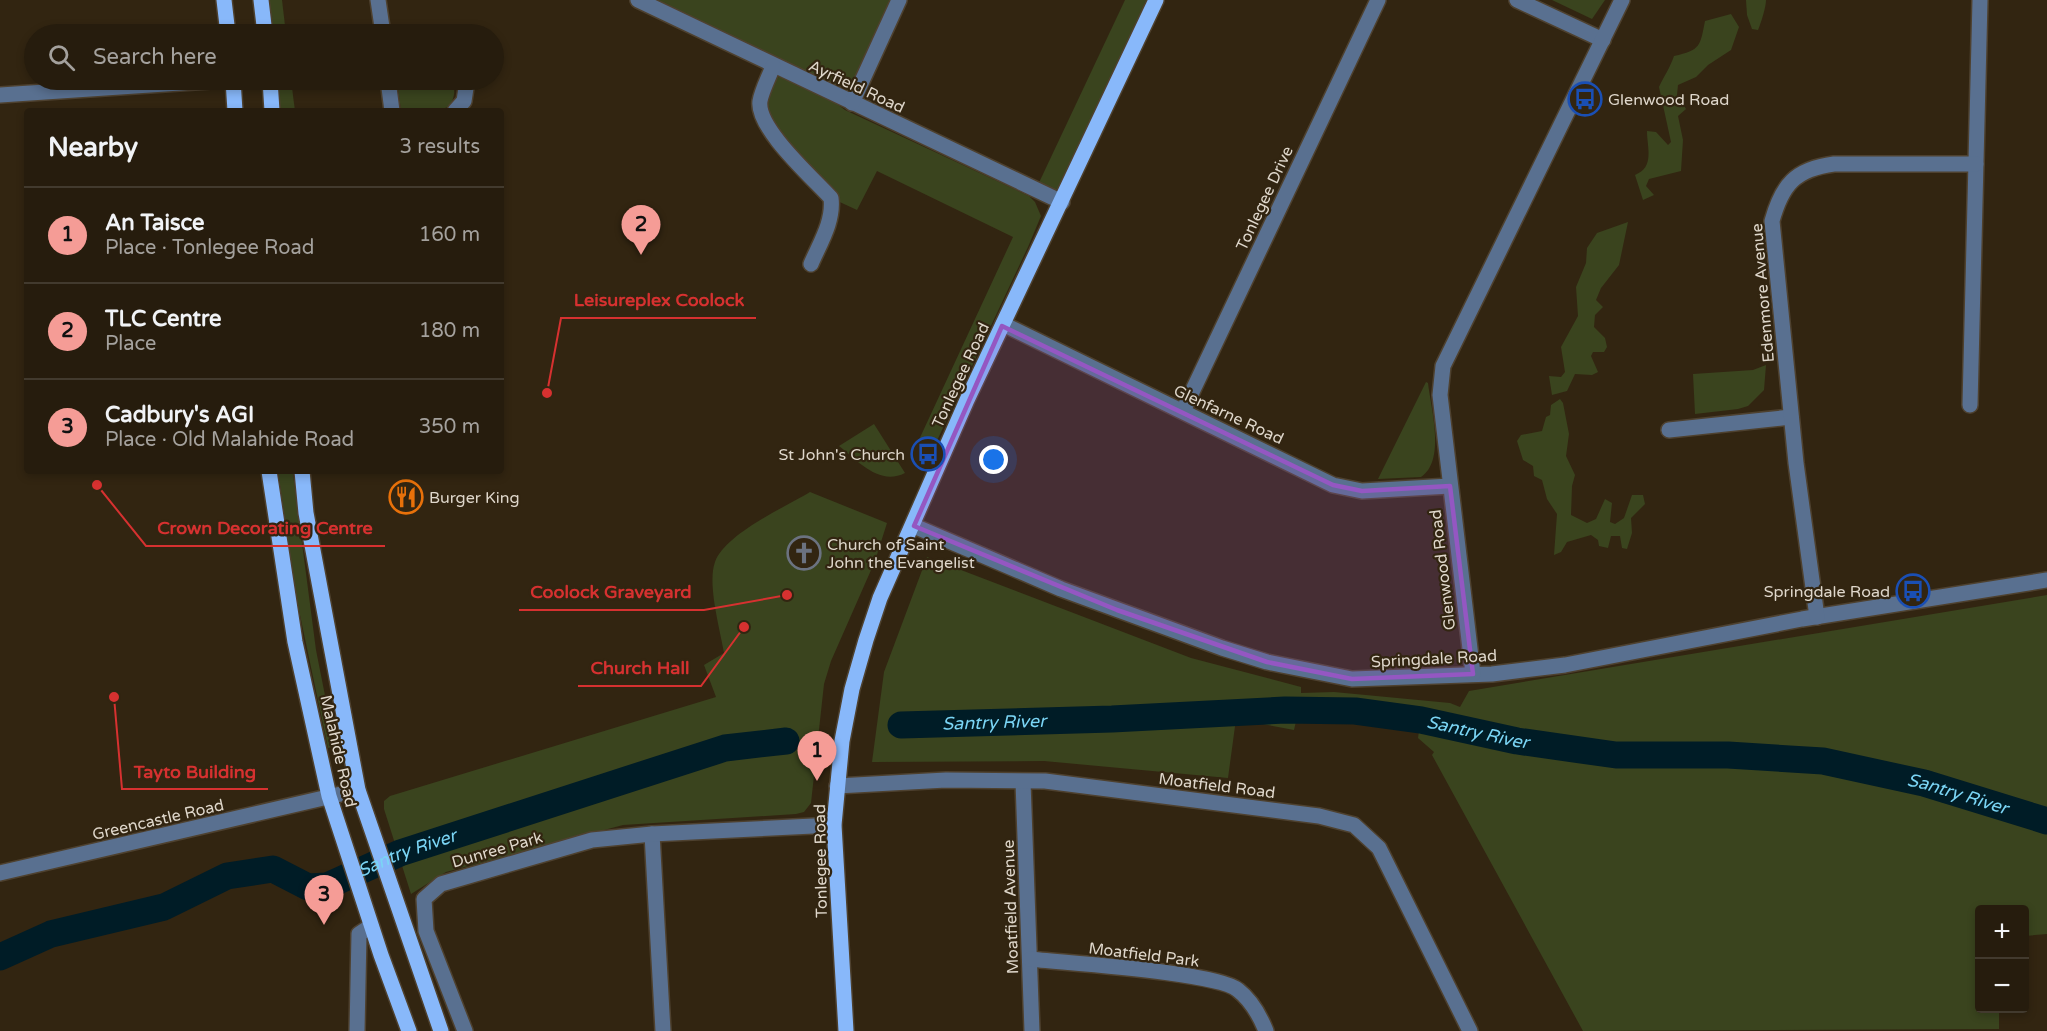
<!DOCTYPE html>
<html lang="en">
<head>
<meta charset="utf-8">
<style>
	body { margin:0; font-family:"Varela Round",sans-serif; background:#2e2516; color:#f1f3f6 }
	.controls { position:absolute; right:18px; bottom:18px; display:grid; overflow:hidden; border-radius:6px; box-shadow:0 3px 9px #0003 }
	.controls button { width:54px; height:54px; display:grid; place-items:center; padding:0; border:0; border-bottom:2px solid #423a2e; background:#261c0d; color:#f1f3f6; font:30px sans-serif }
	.you { position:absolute; left:994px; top:460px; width:21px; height:21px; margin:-15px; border:4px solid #fff; border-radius:50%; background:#1a73e8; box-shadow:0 0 0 9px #1a73e833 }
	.badge { display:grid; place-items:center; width:39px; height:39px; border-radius:50%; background:#f59c96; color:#111; font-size:20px; font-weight:700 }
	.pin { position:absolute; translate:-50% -50px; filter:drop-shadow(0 2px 3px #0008) }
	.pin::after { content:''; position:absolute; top:32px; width:21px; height:18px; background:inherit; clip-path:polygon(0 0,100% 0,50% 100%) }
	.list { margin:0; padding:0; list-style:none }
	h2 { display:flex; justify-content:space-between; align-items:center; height:78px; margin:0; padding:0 24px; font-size:26px }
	h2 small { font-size:20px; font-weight:400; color:#a4a19d }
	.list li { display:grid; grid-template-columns:39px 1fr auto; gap:18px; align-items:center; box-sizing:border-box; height:96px; padding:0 24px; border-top:2px solid #423a2e }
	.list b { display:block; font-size:22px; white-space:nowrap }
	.list p { margin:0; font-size:20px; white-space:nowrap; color:#a4a19d }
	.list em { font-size:20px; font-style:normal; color:#a4a19d }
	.icon { flex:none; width:33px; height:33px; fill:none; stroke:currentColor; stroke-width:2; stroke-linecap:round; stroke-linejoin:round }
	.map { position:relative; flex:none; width:2047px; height:1031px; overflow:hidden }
	.search { position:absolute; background:#261c0d; box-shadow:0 3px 9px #0003; left:24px; top:24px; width:480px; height:66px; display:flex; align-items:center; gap:15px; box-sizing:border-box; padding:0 21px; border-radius:33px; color:#a4a19d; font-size:22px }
	.panel { position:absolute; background:#261c0d; box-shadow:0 3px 9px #0003; left:24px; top:108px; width:480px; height:366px; border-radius:6px }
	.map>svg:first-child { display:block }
	.green { fill:#3a441e }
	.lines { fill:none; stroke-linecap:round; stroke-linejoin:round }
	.river { stroke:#001c26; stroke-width:27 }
	.minor-casing { stroke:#4e412f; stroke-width:18 }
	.major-casing { stroke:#4e412f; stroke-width:18 }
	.minor { stroke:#597090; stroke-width:15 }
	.major { stroke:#88b8fa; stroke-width:15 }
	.marked { fill:#9457c2; fill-opacity:0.2; stroke:#9457c2; stroke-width:4.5; stroke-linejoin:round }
	.labels { text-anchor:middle; stroke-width:4.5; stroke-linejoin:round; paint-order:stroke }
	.street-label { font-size:16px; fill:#dfd7cb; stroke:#322511 }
	.poi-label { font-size:16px; fill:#dfd7cb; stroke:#322511; text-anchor:start }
	.water-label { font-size:18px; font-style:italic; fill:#7ad5f5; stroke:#322511 }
	.leader { fill:none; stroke:#d63130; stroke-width:2 }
	.callout-dot { fill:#d63130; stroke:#322511; stroke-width:2 }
	.callout-label { font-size:18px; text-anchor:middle; font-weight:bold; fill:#d63130; stroke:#322511; stroke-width:4.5; stroke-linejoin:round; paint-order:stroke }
</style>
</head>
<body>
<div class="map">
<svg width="2047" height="1031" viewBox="0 0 2047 1031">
	<rect width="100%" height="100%" fill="#322511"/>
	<g class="green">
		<polygon points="261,0 282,0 286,34 265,34"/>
		<polygon points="639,0 899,0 855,95"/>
		<polygon points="1125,0 1156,0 1062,202 1036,189"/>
		<polygon points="1552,0 1605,0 1592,19"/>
		<path d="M1746,0H1766C1766,7 1761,23 1758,30L1752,29L1747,15Z"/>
		<path d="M1731,14L1739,27L1731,50L1708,65L1696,77L1678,85L1677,95L1686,109L1678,116L1683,140L1681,171L1649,179L1646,186L1654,195L1643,200L1635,175C1655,167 1647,148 1647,131L1656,132L1668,145L1671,142L1659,87C1664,76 1670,68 1674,56C1701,50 1700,46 1705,21Z"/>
		<polygon points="773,66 811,84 845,110 1029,196 1035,202 1041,216 1028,247 926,464 911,457 1013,237 877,171 857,210 831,198 762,118"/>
		<polygon points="271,80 291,80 295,111 273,111"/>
		<path d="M397,80H451C456,90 455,95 450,106L438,111H401Z"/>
		<polygon points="1628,222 1619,265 1601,288 1596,300 1603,307 1595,315 1594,327 1605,338 1607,347 1604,352 1593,352 1591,356 1598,372 1592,375 1575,374 1567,391 1552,395 1549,376 1561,377 1565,372 1561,347 1578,316 1576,287 1586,263 1587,248 1597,233"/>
		<polygon points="1766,365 1764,390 1748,406 1738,409 1695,414 1693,374 1753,370"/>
		<path d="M1426,382L1428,383C1431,409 1446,461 1421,477L1378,479Z"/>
		<polygon points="1560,399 1563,403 1569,434 1566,456 1575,475 1572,486 1571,515 1587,523 1596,519 1605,499 1612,503 1610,522 1615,524 1624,518 1632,495 1643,495 1645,504 1631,518 1632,533 1627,549 1622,548 1620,536 1611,536 1608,548 1599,546 1598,540 1591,535 1567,542 1561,552 1554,555 1557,514 1547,499 1542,480 1534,476 1533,466 1523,460 1517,441 1521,435 1542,431 1546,417 1550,415 1551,405"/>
		<path d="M874,424L905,473C879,486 858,461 839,446Z"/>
		<polygon points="278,471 292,471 293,474 316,650 335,746 328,748 296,596"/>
		<path d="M810,492L887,523L875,561L831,661L824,684L811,803L804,812L796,814L623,825L446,872L411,894L384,809V801L390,796L716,697L704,665L724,653C720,629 707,584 715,562C725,534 785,507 810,492Z"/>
		<polygon points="927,557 1191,658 1301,687 1301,693 1334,692 1450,703 1460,707 1469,691 2047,595 2047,934 2025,936 2024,910 1980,910 1980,1008 1999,1009 1999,1029 1583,1031 1432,755 1434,752 1418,738 1419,731 1297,717 1294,730 1236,719 1228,778 1044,761 872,762 884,672"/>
	</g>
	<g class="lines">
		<g class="river">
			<path id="s1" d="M901,725L1112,719L1285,710L1355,711L1421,720L1517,741L1616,755H1728L1823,761L1924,783L2047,821"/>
			<path id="s2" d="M0,957L51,934L164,907L227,876L273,869L308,887L327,886L400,853L725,748L786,741"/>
		</g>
		<g class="minor-casing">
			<g id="minor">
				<polyline points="378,0 383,34"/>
				<polyline points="638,0 1062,202"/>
				<polyline points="1517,0 1603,40"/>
				<path d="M773,66C769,77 762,90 760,101C756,128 813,178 831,198C834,221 820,243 811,264"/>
				<polyline points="388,80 392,111"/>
				<polyline points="0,95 225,80"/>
				<polyline points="852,103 899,0"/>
				<polyline points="455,111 464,101 466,88 461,80"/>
				<polyline points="1003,324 1333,485 1362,491 1450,486"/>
				<polyline points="1970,405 1980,0"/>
				<polyline points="1183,411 1378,0"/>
				<polyline points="1669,430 1791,417"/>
				<polyline points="914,526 1061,589 1222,648 1267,662 1352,679 1492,674 1565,665 1802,619 2047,580"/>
				<path d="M1817,617L1796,463L1772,221C1782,185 1795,169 1834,164H1976"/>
				<polyline points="1473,674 1440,395 1443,366 1622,0"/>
				<polyline points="1023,782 1032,1031"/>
				<polyline points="837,786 946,780 1045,781 1319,816 1354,825 1379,848 1470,1031"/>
				<polyline points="652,834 663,1031"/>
				<polyline points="0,873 358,790"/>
				<path d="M1030,959C1065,963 1217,972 1238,990C1251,1000 1260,1016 1266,1031"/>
				<polyline points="357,1031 359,934 371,926"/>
				<polyline points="465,1031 426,931 424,899 441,884 592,840 652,834 834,825"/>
			</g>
		</g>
		<g class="major-casing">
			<g id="major">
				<polyline points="224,0 228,34"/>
				<polyline points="261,0 265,34"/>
				<polyline points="233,80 235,111"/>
				<polyline points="270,80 272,111"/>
				<polyline points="269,471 295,642 329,796 381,955 409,1031"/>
				<polyline points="302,471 306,513 358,790 441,1031"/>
				<polyline points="846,1031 834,825 842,741 852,689 866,640 880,598 967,400 1156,0"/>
			</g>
		</g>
		<use href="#minor" class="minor"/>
		<use href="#major" class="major"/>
	</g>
	<path class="marked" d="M1002,326L1333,485L1362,491L1450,486L1473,674L1352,679L1267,662L1117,610L914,526Z"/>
	<defs>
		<g id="bus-ring" transform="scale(1.725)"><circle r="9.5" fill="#322511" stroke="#1a4fb4" stroke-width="1.5"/><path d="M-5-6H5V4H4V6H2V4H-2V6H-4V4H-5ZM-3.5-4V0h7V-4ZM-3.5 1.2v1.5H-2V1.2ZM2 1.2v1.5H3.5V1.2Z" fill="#1a4fb4"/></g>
		<g id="restaurant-ring" transform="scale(1.725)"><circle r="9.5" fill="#322511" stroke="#e8710a" stroke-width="1.5"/><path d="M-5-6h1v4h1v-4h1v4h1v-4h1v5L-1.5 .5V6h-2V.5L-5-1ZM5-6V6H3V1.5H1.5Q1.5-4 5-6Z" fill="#e8710a"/></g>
		<g id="church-ring" transform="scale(1.725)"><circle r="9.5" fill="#322511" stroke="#6b7280" stroke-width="1.5"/><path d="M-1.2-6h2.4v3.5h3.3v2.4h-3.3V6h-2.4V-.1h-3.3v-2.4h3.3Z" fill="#6b7280"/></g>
	</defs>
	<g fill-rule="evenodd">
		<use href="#bus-ring" x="1585" y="99"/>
		<use href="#bus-ring" x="928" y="454"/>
		<use href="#restaurant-ring" x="406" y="497"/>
		<use href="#church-ring" x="804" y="553"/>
		<use href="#bus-ring" x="1913" y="591"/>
	</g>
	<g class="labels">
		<g class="street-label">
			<text transform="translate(857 86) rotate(25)" y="6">Ayrfield Road</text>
			<text transform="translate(1264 198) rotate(-65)" y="6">Tonlegee Drive</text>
			<text transform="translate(1762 293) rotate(-95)" y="6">Edenmore Avenue</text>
			<text transform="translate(960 375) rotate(-65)" y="6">Tonlegee Road</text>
			<text transform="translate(1229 414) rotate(25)" y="6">Glenfarne Road</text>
			<text transform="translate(1442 570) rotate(-97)" y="6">Glenwood Road</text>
			<text transform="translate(1434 658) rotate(-3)" y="6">Springdale Road</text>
			<text transform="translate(339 751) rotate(77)" y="6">Malahide Road</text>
			<text transform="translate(1217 785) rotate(7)" y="6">Moatfield Road</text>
			<text transform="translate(158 819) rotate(-13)" y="6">Greencastle Road</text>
			<text transform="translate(497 849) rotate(-16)" y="6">Dunree Park</text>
			<text transform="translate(820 861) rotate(-91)" y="6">Tonlegee Road</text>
			<text transform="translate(1010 907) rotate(-92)" y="6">Moatfield Avenue</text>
			<text transform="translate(1144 954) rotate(7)" y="6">Moatfield Park</text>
		</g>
		<g class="poi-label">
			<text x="1608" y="105">Glenwood Road</text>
			<text x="905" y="460" text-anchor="end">St John's Church</text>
			<text x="429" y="503">Burger King</text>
			<text x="827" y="550">Church of Saint<tspan x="827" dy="18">John the Evangelist</tspan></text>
			<text x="1890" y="597" text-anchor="end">Springdale Road</text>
		</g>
		<g class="water-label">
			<text dy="6" stroke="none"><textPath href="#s1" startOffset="93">Santry River</textPath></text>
			<text dy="6" stroke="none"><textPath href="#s1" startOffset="579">Santry River</textPath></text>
			<text dy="6" stroke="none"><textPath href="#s1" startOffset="1065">Santry River</textPath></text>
			<text dy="6" stroke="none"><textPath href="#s2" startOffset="434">Santry River</textPath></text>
		</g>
	</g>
	<path class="leader" d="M547 393L561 318H756M97 485L146 546H385M787 595L704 610H519M744 627L701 686H578M114 697L122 789H268"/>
	<g class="callout-dot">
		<circle cx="547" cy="393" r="6"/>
		<circle cx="97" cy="485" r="6"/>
		<circle cx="787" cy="595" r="6"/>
		<circle cx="744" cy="627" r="6"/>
		<circle cx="114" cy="697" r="6"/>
	</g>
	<g class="callout-label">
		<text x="659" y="306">Leisureplex Coolock</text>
		<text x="265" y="534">Crown Decorating Centre</text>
		<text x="611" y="598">Coolock Graveyard</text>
		<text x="640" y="674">Church Hall</text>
		<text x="195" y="778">Tayto Building</text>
	</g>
</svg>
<div class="controls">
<button>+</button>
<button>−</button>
</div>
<div class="you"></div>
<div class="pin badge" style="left:817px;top:781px">1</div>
<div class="pin badge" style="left:641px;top:255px">2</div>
<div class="pin badge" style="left:324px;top:925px">3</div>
<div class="search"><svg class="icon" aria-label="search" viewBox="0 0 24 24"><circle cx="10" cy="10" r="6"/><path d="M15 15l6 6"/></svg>Search here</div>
<section class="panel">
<h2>Nearby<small>3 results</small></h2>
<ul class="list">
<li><span class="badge">1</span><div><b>An Taisce</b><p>Place · Tonlegee Road</p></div><em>160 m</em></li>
<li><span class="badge">2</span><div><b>TLC Centre</b><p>Place</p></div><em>180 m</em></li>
<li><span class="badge">3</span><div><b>Cadbury's AGI</b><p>Place · Old Malahide Road</p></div><em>350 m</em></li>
</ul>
</section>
</div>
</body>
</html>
